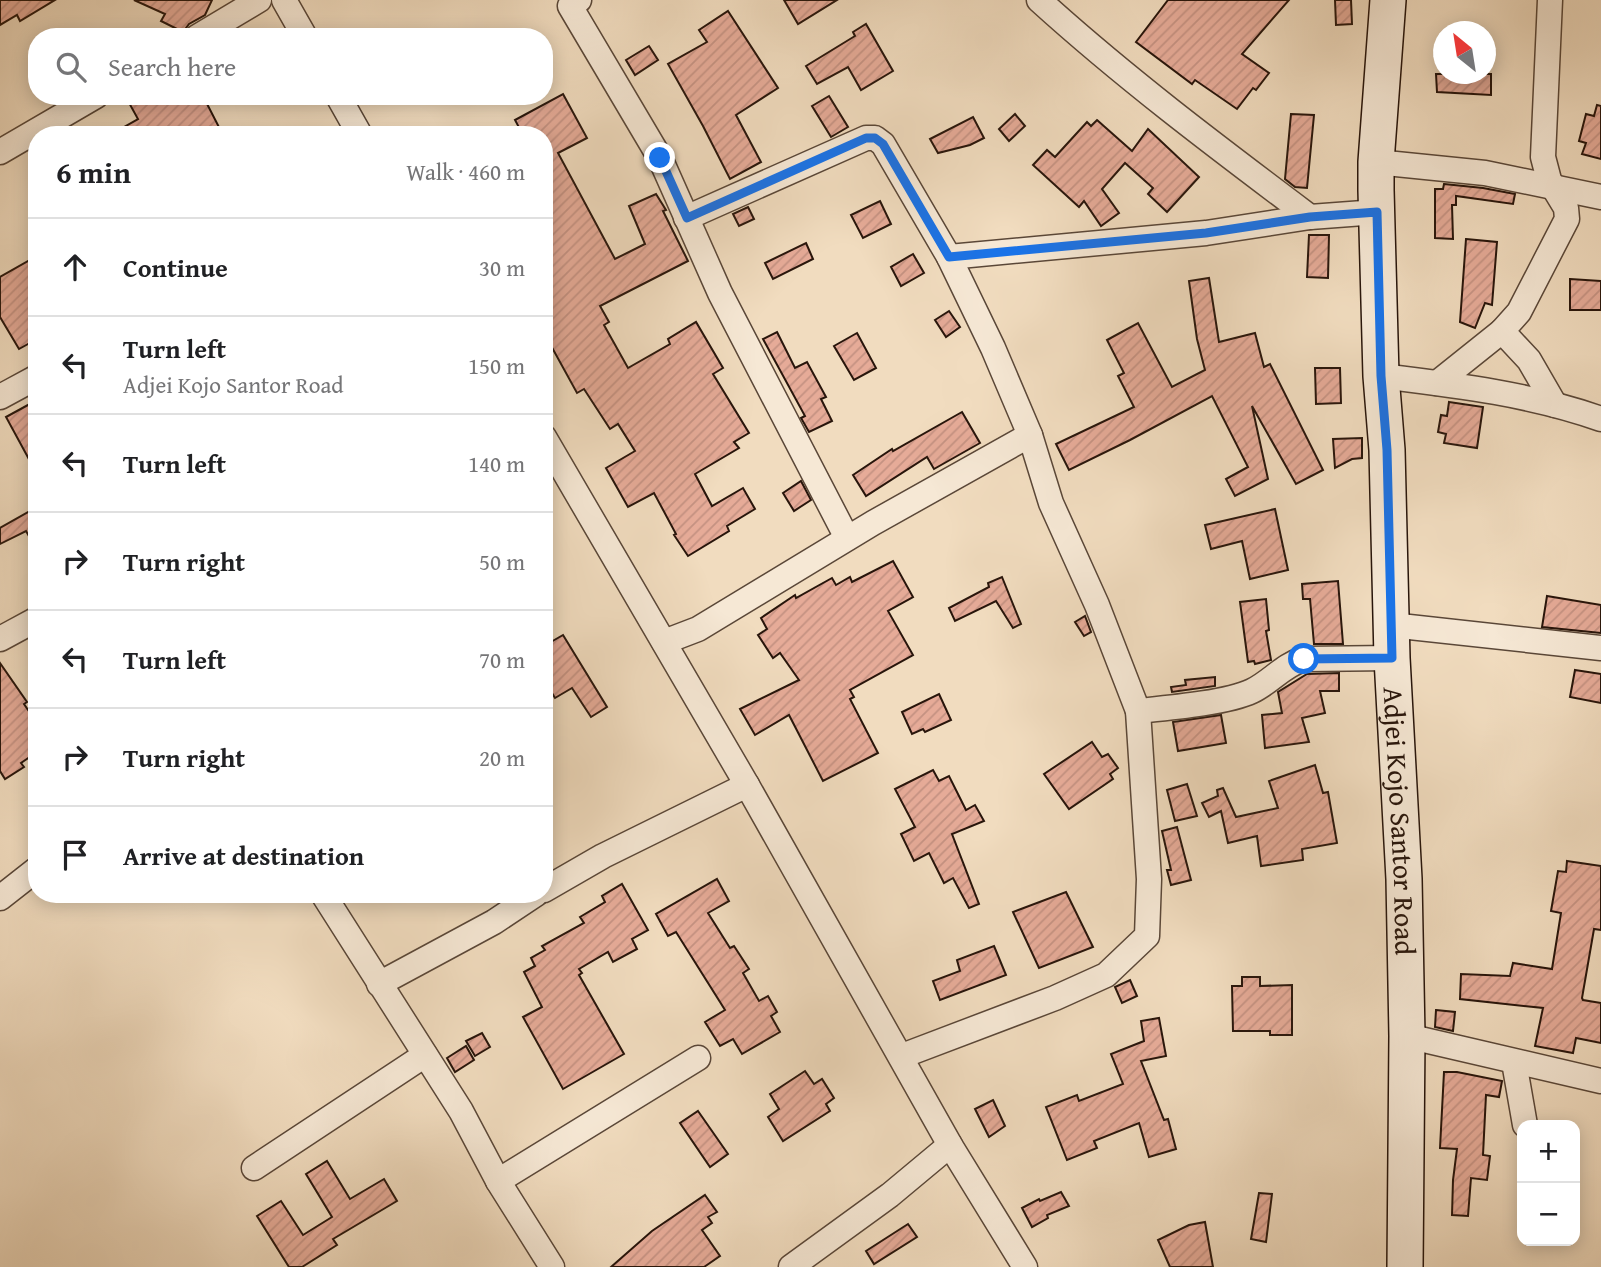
<!DOCTYPE html>
<html lang="en">
<head>
<meta charset="utf-8">
<style>
	body { margin:0; font-family:"Gentium Book Plus",serif; background:#f2f2f2; color:#202124 }
	.controls { position:absolute; right:21px; bottom:21px; display:grid; overflow:hidden; border-radius:14px; box-shadow:0 4px 18px #0003 }
	.controls button { width:63px; height:63px; display:grid; place-items:center; padding:0; border:0; border-bottom:2px solid #e0e0e0; background:#fff; color:#202124; font:35px sans-serif }
	.compass { position:absolute; left:1433px; top:21px; width:63px; height:63px; border-radius:50%; background:#fff; box-shadow:0 4px 18px #0003; rotate:330deg }
	.stop { position:absolute; width:21px; height:21px; margin:-16px; border:5px solid #1a73e8; border-radius:50%; background:#fff }
	.stop.end { background:#1a73e8; border-color:#fff; box-shadow:0 2px 7px #0008 }
	.list { margin:0; padding:0; list-style:none }
	h2 { display:flex; justify-content:space-between; align-items:center; height:91px; margin:0; padding:0 28px; font-size:30px }
	h2 small { font-size:23px; font-weight:400; color:#757577 }
	.list li { display:grid; grid-template-columns:46px 1fr auto; gap:21px; align-items:center; box-sizing:border-box; height:98px; padding:0 28px; border-top:2px solid #e0e0e0 }
	.list b { display:block; font-size:26px; white-space:nowrap }
	.list p { margin:0; font-size:23px; white-space:nowrap; color:#757577 }
	.list em { font-size:23px; font-style:normal; color:#757577 }
	.icon { flex:none; width:38px; height:38px; fill:none; stroke:currentColor; stroke-width:2; stroke-linecap:round; stroke-linejoin:round }
	.map { position:relative; flex:none; width:1601px; height:1267px; overflow:hidden }
	.search { position:absolute; background:#fff; box-shadow:0 4px 18px #0003; left:28px; top:28px; width:525px; height:77px; display:flex; align-items:center; gap:18px; box-sizing:border-box; padding:0 24px; border-radius:28px; color:#757577; font-size:26px }
	.panel { position:absolute; background:#fff; box-shadow:0 4px 18px #0003; left:28px; top:126px; width:525px; height:777px; border-radius:28px }
	.map>svg:first-child { display:block }
	.building { fill:url(#building-hatch); stroke:#28150b; stroke-width:2 }
	.lines { fill:none; stroke-linecap:round; stroke-linejoin:round }
	.street-casing { stroke:#5a4738; stroke-width:27 }
	.secondary-casing { stroke:#28150b; stroke-width:38 }
	.street { stroke:#f6e8d5; stroke-width:24 }
	.secondary { stroke:#f6e8d5; stroke-width:35 }
	.route { stroke:#1a73e8; stroke-width:9 }
	.labels { text-anchor:middle; stroke-width:5; stroke-linejoin:round; paint-order:stroke }
	.street-label { font-size:28px; fill:#28150b; stroke:#f6e8d5 }
</style>
</head>
<body>
<div class="map">
<svg width="1601" height="1267" viewBox="0 0 1601 1267">
	<defs>
		<pattern id="building-hatch" width="6" height="6" patternUnits="userSpaceOnUse" patternTransform="scale(1.75)"><rect width="6" height="6" fill="#e6ab98"/><path d="M-1 1l2-2M0 6l6-6M5 7l2-2" fill="none" stroke="#c59282"/></pattern>
	</defs>
	<rect width="100%" height="100%" fill="#f1dcbf"/>
	<filter id="stains"><feTurbulence type="fractalNoise" baseFrequency=".00286" numOctaves="4"/><feColorMatrix values="0 0 0 0 .2 0 0 0 0 .09 0 0 0 0 .02 0 0 0 .5 -.17"/></filter>
	<radialGradient id="worn" r=".72"><stop offset=".6" stop-color="#630" stop-opacity="0"/><stop offset="1" stop-color="#630" stop-opacity=".3"/></radialGradient>
	<g class="building">
		<polygon points="0,0 55,0 20,21 17,15 0,25"/>
		<polygon points="134,0 212,0 205,15 189,24 183,32 161,21 165,14"/>
		<polygon points="784,0 837,0 798,24"/>
		<polygon points="1168,0 1289,0 1242,54 1269,73 1256,90 1253,88 1237,109 1195,80 1192,84 1136,42"/>
		<polygon points="1335,0 1351,0 1352,24 1336,25"/>
		<polygon points="728,11 778,88 736,115 761,162 730,179 703,126 668,64 707,42 699,30"/>
		<polygon points="866,24 893,71 861,90 848,67 817,84 806,66 855,36 853,32"/>
		<polygon points="649,46 658,60 635,75 626,60"/>
		<polygon points="1436,74 1491,74 1491,95 1437,92"/>
		<polygon points="563,94 587,138 558,153 615,259 645,244 629,206 656,194 666,210 663,211 688,261 600,306 609,322 604,325 628,368 670,344 668,339 696,322 723,368 713,374 749,433 734,442 739,448 695,474 712,506 743,488 755,509 727,526 729,531 688,556 674,535 676,534 654,493 628,507 606,468 635,451 618,424 610,429 584,389 577,393 544,333 544,135 523,135 515,120"/>
		<polygon points="137,96 203,96 223,135 110,135 138,119 128,101"/>
		<polygon points="829,96 848,127 831,137 812,106"/>
		<polygon points="1597,105 1601,106 1601,159 1582,154 1586,143 1579,141 1586,114 1594,116"/>
		<polygon points="1015,114 1025,126 1009,141 999,129"/>
		<polygon points="1291,114 1314,115 1307,188 1295,187 1285,179"/>
		<polygon points="973,117 984,138 970,145 938,153 930,139"/>
		<polygon points="1097,120 1132,151 1148,129 1199,177 1167,212 1148,194 1153,188 1125,163 1102,189 1119,213 1101,226 1084,201 1079,207 1033,165 1047,150 1055,157 1087,122 1091,126"/>
		<polygon points="1444,184 1483,188 1515,194 1513,204 1456,196 1456,205 1452,205 1453,239 1435,238 1435,189 1443,189"/>
		<polygon points="880,201 891,224 863,238 851,215"/>
		<polygon points="748,207 754,219 739,226 733,214"/>
		<polygon points="1309,235 1329,235 1328,278 1307,277"/>
		<polygon points="1466,239 1497,242 1492,305 1485,303 1475,328 1460,322"/>
		<polygon points="806,243 813,259 773,279 765,263"/>
		<polygon points="913,254 924,273 901,286 891,267"/>
		<polygon points="37,256 37,339 19,349 0,317 0,277"/>
		<polygon points="1209,278 1219,342 1255,333 1264,367 1270,364 1323,470 1296,484 1252,406 1268,479 1235,496 1226,479 1248,467 1212,396 1130,440 1069,470 1056,444 1134,407 1118,376 1124,373 1107,340 1138,323 1172,387 1205,370 1197,339 1189,281"/>
		<polygon points="1570,279 1601,281 1601,310 1570,310"/>
		<polygon points="949,311 960,327 946,337 935,320"/>
		<polygon points="777,332 795,368 807,362 826,397 821,399 832,421 809,432 801,418 805,416 763,339"/>
		<polygon points="857,333 876,368 854,380 834,346"/>
		<polygon points="1315,368 1340,368 1341,403 1316,404"/>
		<polygon points="37,400 37,474 6,417"/>
		<polygon points="1449,402 1483,407 1477,448 1444,443 1446,434 1438,432 1441,415 1447,416"/>
		<polygon points="962,412 980,443 934,469 927,457 866,496 853,475 892,449 893,451"/>
		<polygon points="1362,438 1362,458 1352,459 1335,468 1333,439"/>
		<polygon points="801,481 811,500 794,511 783,493"/>
		<polygon points="37,507 37,550 26,531 0,544 0,528"/>
		<polygon points="1275,509 1288,570 1250,579 1242,541 1211,549 1205,525"/>
		<polygon points="893,561 913,597 888,611 913,655 850,690 854,697 850,699 878,753 823,781 789,715 755,735 740,709 799,680 780,653 773,658 758,635 767,629 761,618 795,595 796,598 832,578 836,585 850,577 852,582"/>
		<polygon points="1002,577 1021,624 1013,628 996,601 955,621 949,608 989,587 988,583"/>
		<polygon points="1338,581 1343,644 1314,644 1310,599 1303,599 1302,584"/>
		<polygon points="1547,596 1601,605 1601,633 1542,627"/>
		<polygon points="1266,599 1269,630 1266,631 1271,660 1255,664 1254,661 1248,662 1240,602"/>
		<polygon points="1085,616 1091,632 1084,636 1075,622"/>
		<polygon points="563,635 607,707 591,717 572,688 555,698 544,680 544,646"/>
		<polygon points="0,663 27,702 24,704 37,723 37,752 21,763 24,767 5,779 0,771"/>
		<polygon points="1575,670 1601,674 1601,703 1570,697"/>
		<polygon points="1339,673 1339,691 1320,691 1325,713 1302,718 1309,742 1265,748 1262,715 1282,713 1278,692 1307,674"/>
		<polygon points="1215,677 1215,686 1172,692 1171,687 1186,685 1185,680"/>
		<polygon points="939,694 951,720 925,732 923,729 912,734 902,712"/>
		<polygon points="1221,715 1226,743 1178,751 1173,722"/>
		<polygon points="1092,742 1102,757 1108,754 1118,768 1110,774 1113,779 1069,809 1044,774"/>
		<polygon points="1315,765 1323,793 1328,792 1337,843 1302,849 1303,860 1261,866 1257,836 1228,843 1221,811 1209,817 1202,803 1218,796 1217,790 1223,788 1236,817 1278,808 1269,781"/>
		<polygon points="933,770 939,781 949,776 966,810 975,805 984,821 952,834 979,904 969,908 953,878 944,883 929,853 914,861 901,834 915,827 895,789"/>
		<polygon points="1187,784 1197,816 1175,821 1167,790"/>
		<polygon points="1177,827 1191,880 1171,885 1167,870 1171,870 1162,831"/>
		<polygon points="1567,861 1601,866 1601,930 1594,929 1582,998 1583,1000 1601,1003 1601,1043 1576,1038 1573,1053 1535,1046 1543,1008 1460,999 1461,974 1510,976 1513,963 1552,969 1561,913 1551,911 1558,871 1566,872"/>
		<polygon points="717,879 729,901 708,913 730,948 734,946 749,969 743,973 759,1001 768,996 777,1012 771,1016 780,1032 742,1054 733,1039 720,1046 705,1022 725,1010 676,932 668,936 656,914"/>
		<polygon points="622,884 648,930 632,939 637,949 613,962 608,952 579,969 582,973 579,975 624,1054 563,1089 523,1017 542,1007 524,972 535,966 531,958 545,950 542,946 584,923 580,917 605,902 602,896"/>
		<polygon points="1066,892 1093,947 1039,968 1013,912"/>
		<polygon points="994,946 1006,975 940,1000 933,981 960,971 957,960"/>
		<polygon points="1242,977 1260,977 1260,986 1292,985 1292,1035 1270,1035 1270,1031 1233,1031 1232,986 1242,986"/>
		<polygon points="1130,980 1137,996 1122,1003 1115,987"/>
		<polygon points="1436,1010 1455,1012 1453,1031 1435,1027"/>
		<polygon points="1159,1018 1166,1056 1141,1061 1164,1120 1168,1119 1176,1149 1149,1157 1139,1123 1094,1141 1097,1148 1067,1160 1046,1107 1077,1095 1079,1101 1123,1084 1111,1054 1144,1041 1141,1021"/>
		<polygon points="482,1033 490,1047 475,1056 466,1041"/>
		<polygon points="466,1046 474,1060 455,1072 447,1058"/>
		<polygon points="805,1071 814,1084 822,1079 834,1098 826,1104 830,1111 783,1141 768,1117 779,1109 770,1094"/>
		<polygon points="1444,1072 1457,1072 1502,1081 1499,1097 1486,1095 1483,1155 1490,1156 1487,1180 1471,1178 1468,1216 1452,1215 1453,1180 1457,1149 1440,1148"/>
		<polygon points="993,1100 1005,1126 989,1137 975,1109"/>
		<polygon points="698,1111 728,1154 710,1167 680,1123"/>
		<polygon points="327,1161 350,1199 384,1179 397,1201 333,1239 337,1245 302,1267 289,1267 257,1216 281,1201 303,1235 332,1217 306,1174"/>
		<polygon points="1061,1192 1069,1206 1047,1215 1048,1218 1032,1227 1022,1208 1039,1199 1040,1201"/>
		<polygon points="1259,1193 1272,1194 1266,1242 1251,1239"/>
		<polygon points="705,1195 717,1212 708,1217 712,1223 702,1230 720,1256 704,1267 611,1267 652,1231"/>
		<polygon points="1205,1222 1213,1267 1170,1267 1158,1240 1189,1225"/>
		<polygon points="908,1224 917,1237 874,1264 866,1251"/>
	</g>
	<g class="lines">
		<g class="street-casing">
			<g id="street">
				<polyline points="284,0 305,37"/>
				<polyline points="579,0 570,6 660,158 720,293 847,538"/>
				<path d="M1039,0C1125,78 1217,147 1310,217"/>
				<polyline points="1550,0 1543,157 1549,180 1566,208 1567,219 1519,312 1502,331 1529,360 1555,405"/>
				<polyline points="197,37 259,0"/>
				<polyline points="338,96 360,135"/>
				<polyline points="0,152 96,96"/>
				<polyline points="1376,162 1485,173 1601,197"/>
				<path d="M686,218L866,138H875L883,144L949,257L993,348L1030,435L1051,503L1097,605L1138,711C1167,708 1227,703 1252,691C1271,682 1283,665 1304,659L1392,658"/>
				<polyline points="949,257 1206,233 1310,217 1377,212"/>
				<path d="M1381,376C1454,385 1531,394 1601,419"/>
				<polyline points="1437,383 1502,331"/>
				<polyline points="0,397 37,377"/>
				<polyline points="544,437 747,785 950,1145 1025,1267"/>
				<polyline points="1391,625 1601,648"/>
				<polyline points="0,639 37,619"/>
				<polyline points="664,642 698,629 873,523 1030,435"/>
				<polyline points="544,890 603,856 747,785"/>
				<polyline points="323,894 461,1111 498,1181 552,1267"/>
				<polyline points="0,898 37,869"/>
				<polyline points="379,984 494,922 536,894"/>
				<polyline points="1407,1036 1601,1081"/>
				<polyline points="902,1056 1055,998 1106,975 1147,936 1149,879 1138,711"/>
				<polyline points="1514,1062 1525,1125"/>
				<polyline points="254,1168 425,1055"/>
				<polyline points="498,1181 698,1058"/>
				<polyline points="791,1267 890,1195 950,1145"/>
			</g>
		</g>
		<g class="secondary-casing">
			<g id="secondary">
				<path id="s1" d="M1388,0L1376,162V190L1381,376L1387,450L1392,658L1404,879L1407,1036L1405,1267"/>
			</g>
		</g>
		<use href="#street" class="street"/>
		<use href="#secondary" class="secondary"/>
	</g>
	<g class="lines">
		<polyline class="route" points="660,158 687,218 866,138 875,138 883,144 949,257 1206,233 1310,217 1377,212 1381,376 1387,450 1392,658 1304,659"/>
	</g>
	<g class="labels">
		<g class="street-label">
			<text dy="10" stroke="none"><textPath href="#s1" startOffset="822">Adjei Kojo Santor Road</textPath></text>
		</g>
	</g>
	<rect width="100%" height="100%" filter="url(#stains)"/>
	<rect width="100%" height="100%" fill="url(#worn)"/>
</svg>
<div class="controls">
<button>+</button>
<button>−</button>
</div>
<svg class="compass" viewBox="-18 -18 36 36"><path d="M0-13l5 13h-10z" fill="#e53935"/><path d="M0 13l5-13h-10z" fill="#757577"/></svg>
<div class="stop" style="left:1304px;top:659px"></div>
<div class="stop end" style="left:660px;top:158px"></div>
<div class="search"><svg class="icon" aria-label="search" viewBox="0 0 24 24"><circle cx="10" cy="10" r="6"/><path d="M15 15l6 6"/></svg>Search here</div>
<section class="panel">
<h2>6 min<small>Walk · 460 m</small></h2>
<ul class="list">
<li><svg class="icon" aria-label="ahead" viewBox="0 0 24 24"><path d="M12 20V5M6 11l6-6 6 6"/></svg><div><b>Continue</b></div><em>30 m</em></li>
<li><svg class="icon" aria-label="left" viewBox="0 0 24 24"><path d="M17 20v-9H6M10 6l-5 5 5 5"/></svg><div><b>Turn left</b><p>Adjei Kojo Santor Road</p></div><em>150 m</em></li>
<li><svg class="icon" aria-label="left" viewBox="0 0 24 24"><path d="M17 20v-9H6M10 6l-5 5 5 5"/></svg><div><b>Turn left</b></div><em>140 m</em></li>
<li><svg class="icon" aria-label="right" viewBox="0 0 24 24"><path d="M7 20v-9h11M14 6l5 5-5 5"/></svg><div><b>Turn right</b></div><em>50 m</em></li>
<li><svg class="icon" aria-label="left" viewBox="0 0 24 24"><path d="M17 20v-9H6M10 6l-5 5 5 5"/></svg><div><b>Turn left</b></div><em>70 m</em></li>
<li><svg class="icon" aria-label="right" viewBox="0 0 24 24"><path d="M7 20v-9h11M14 6l5 5-5 5"/></svg><div><b>Turn right</b></div><em>20 m</em></li>
<li><svg class="icon" aria-label="arrive" viewBox="0 0 24 24"><path d="M6 21V4h12l-3 4 3 4H6"/></svg><div><b>Arrive at destination</b></div></li>
</ul>
</section>
</div>
</body>
</html>
